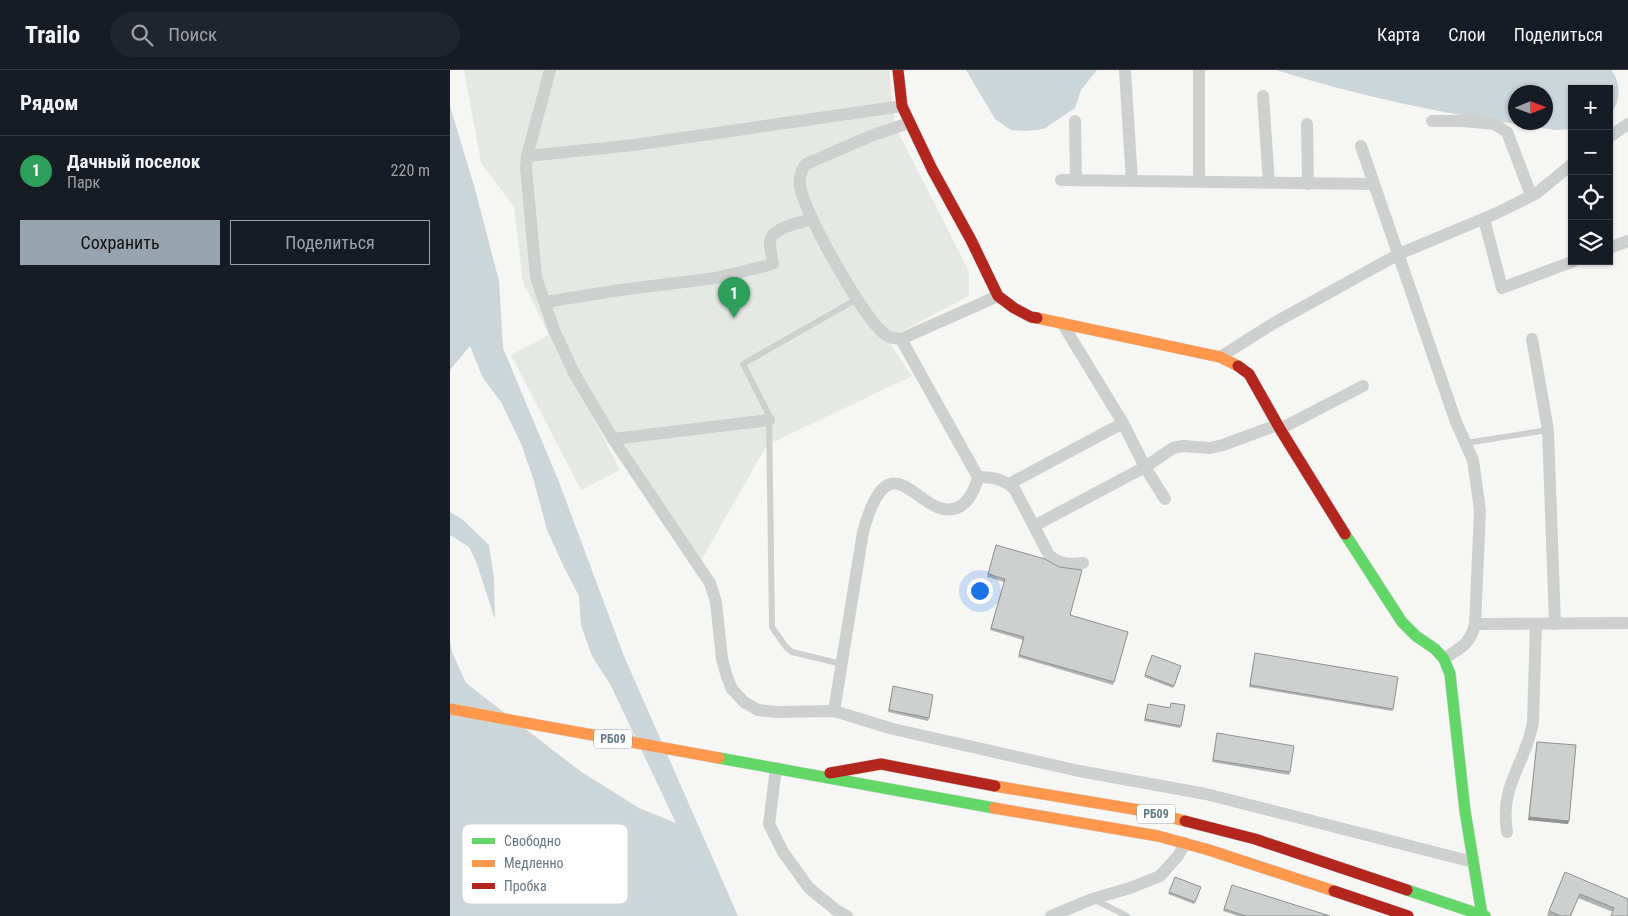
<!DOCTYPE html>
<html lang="ru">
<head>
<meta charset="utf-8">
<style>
	body { margin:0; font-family:"Roboto Condensed",sans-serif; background:#20242c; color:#f1f3f6 }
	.controls { position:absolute; right:15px; top:15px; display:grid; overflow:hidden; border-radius:0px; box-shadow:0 1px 4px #0004 }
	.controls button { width:45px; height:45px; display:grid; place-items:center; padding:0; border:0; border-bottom:1px solid #363941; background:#171b24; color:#f1f3f6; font:25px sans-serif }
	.compass { position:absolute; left:1058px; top:15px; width:45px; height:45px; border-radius:50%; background:#171b24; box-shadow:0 1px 4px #0004; rotate:89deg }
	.you { position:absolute; left:529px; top:520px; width:18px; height:18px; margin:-12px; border:4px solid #fff; border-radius:50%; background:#1a73e8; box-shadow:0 0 0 8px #1a73e833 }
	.badge { display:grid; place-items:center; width:32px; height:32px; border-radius:50%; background:#98a4ad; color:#fff; font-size:16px; font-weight:700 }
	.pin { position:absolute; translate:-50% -41px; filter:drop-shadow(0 1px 2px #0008) }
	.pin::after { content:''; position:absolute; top:26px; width:18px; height:15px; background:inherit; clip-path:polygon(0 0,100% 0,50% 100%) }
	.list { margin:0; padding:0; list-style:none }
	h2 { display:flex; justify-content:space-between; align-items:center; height:65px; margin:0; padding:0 20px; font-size:21px }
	h2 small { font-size:16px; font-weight:400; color:#9ea1a6 }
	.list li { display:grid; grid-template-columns:32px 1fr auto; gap:15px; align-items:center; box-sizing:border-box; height:70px; padding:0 20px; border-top:1px solid #363941 }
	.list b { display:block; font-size:19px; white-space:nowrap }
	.list p { margin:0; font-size:16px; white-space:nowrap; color:#9ea1a6 }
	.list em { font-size:16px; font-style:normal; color:#9ea1a6 }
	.actions { display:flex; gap:10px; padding:15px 20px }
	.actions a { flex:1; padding:11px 0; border:1px solid #98a4ad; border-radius:0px; text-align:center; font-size:18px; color:#98a4ad }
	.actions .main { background:#98a4ad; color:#111 }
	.icon { flex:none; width:28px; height:28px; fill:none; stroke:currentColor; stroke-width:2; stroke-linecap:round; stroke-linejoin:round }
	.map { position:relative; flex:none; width:1178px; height:846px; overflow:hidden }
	header { display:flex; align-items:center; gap:30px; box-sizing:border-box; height:70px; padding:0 25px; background:#171b24; border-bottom:1px solid #363941 }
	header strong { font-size:24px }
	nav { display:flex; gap:28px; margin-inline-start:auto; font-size:18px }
	.search { width:350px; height:45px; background:#20242c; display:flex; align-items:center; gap:12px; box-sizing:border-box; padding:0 18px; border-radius:28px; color:#9ea1a6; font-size:19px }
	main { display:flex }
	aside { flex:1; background:#171b24 }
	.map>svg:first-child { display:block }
	.green { fill:#e6e9e3 }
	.water { fill:#ccd5d7; fill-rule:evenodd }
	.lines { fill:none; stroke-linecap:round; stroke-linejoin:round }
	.fast-casing { stroke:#d2d3d4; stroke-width:12 }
	.slow-casing { stroke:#d2d3d4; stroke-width:12 }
	.jam-casing { stroke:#d2d3d4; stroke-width:12 }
	.lane { stroke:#ced0d0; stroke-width:6 }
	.street { stroke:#ced0d0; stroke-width:12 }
	.fast { stroke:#63d668; stroke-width:11 }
	.slow { stroke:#ff974d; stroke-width:11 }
	.jam { stroke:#b3261e; stroke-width:11 }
	.wall { fill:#b1b3b3 }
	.shaded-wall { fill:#909292 }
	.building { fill:#ced0d0; stroke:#909292 }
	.labels { text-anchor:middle; stroke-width:5; stroke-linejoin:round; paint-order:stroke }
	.shield { fill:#fff; stroke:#93a0aa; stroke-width:1 }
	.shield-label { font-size:12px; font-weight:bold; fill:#657886 }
	.key { fill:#fff; stroke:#d1d6db; stroke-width:1 }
	.key-label { font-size:14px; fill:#657886 }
</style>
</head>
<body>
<header>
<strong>Trailo</strong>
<div class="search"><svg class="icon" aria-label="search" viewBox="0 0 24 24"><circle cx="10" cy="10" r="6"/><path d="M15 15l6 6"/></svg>Поиск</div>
<nav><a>Карта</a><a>Слои</a><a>Поделиться</a></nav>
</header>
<main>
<aside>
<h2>Рядом<small></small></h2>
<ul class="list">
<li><span class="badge" style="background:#2e9e5b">1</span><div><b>Дачный поселок</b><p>Парк</p></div><em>220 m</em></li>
</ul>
<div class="actions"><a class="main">Сохранить</a><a>Поделиться</a></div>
</aside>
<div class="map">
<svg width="1178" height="846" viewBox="0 0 1178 846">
	<rect width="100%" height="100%" fill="#f6f6f5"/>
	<polygon class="green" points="14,0 439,0 445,56 519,201 519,226 437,269 462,306 317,375 245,501 128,318 170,400 131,420 61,285 99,265 73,212 64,137 31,93"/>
	<g class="water">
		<polygon points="516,0 647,0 631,20 625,38 594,59 576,61 561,60 545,49"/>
		<path d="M826,0H1161C1171,11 1172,34 1159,44V19H1122V59L1105,60C1011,47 917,29 826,0ZM1066,22H1096V52H1066Z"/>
		<polygon points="0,36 25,119 49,211 53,278 109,412 174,586 288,846 0,846 0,571 2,582 16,613 130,701 189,738 226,753 161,616 142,586 131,555 129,526 113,495 97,460 84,411 72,376 51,332 33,308 20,276 0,300"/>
		<polygon points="0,442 12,449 39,475 44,509 45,550 27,494 19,477 0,465"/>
	</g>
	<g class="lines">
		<g class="fast-casing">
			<g id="fast">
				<polyline points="895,464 952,552 966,566 985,579 994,589 1000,604 1015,741 1032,845"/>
				<polyline points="269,688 544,738"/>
				<polyline points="957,820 1035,846"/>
			</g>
		</g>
		<g class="slow-casing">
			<g id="slow">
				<polyline points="587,248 770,287 788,296"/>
				<polyline points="0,639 269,688"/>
				<polyline points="545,716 695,741 735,751"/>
				<polyline points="544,738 708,766 759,780 884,821"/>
			</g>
		</g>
		<g class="jam-casing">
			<g id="jam">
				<polyline points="448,0 452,36 482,99 521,170 548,226 564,238 581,247 587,248"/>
				<polyline points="788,296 799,304 830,359 895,464"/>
				<polyline points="380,703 431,694 545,716"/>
				<polyline points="735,751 805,769 957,820"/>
				<polyline points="884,821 958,846"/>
			</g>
		</g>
		<g class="lane">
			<polyline points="1016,373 1098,360"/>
			<polyline points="392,594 342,582 336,577 322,557 319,345 293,294 407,229"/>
			<polyline points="643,829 677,846"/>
		</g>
		<g class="street">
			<polyline points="100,0 77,86 76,98 86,207 104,260 124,303 163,369 319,350"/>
			<polyline points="749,0 749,111"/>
			<polyline points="675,1 682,111"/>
			<polyline points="813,26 819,113"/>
			<polyline points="625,51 626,110"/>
			<polyline points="982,51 1013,51 1044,54 1057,62 1081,125"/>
			<polyline points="857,54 858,114"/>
			<polyline points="1159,67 1178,54"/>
			<path d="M911,76L1006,352L1023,390L1030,440L1025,554C1020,575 1011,577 994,589"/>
			<polyline points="77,86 184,75 452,36"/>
			<polyline points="611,110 924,114"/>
			<polyline points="1034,149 1052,218 1124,191"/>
			<polyline points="1159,178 1178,171"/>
			<path d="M95,232L170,220L266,208L323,194C322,187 320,180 320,174C319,157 350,153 362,149"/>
			<polyline points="612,253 673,353 695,397 715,429"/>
			<path d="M451,269C446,268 441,269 436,265C414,250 354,143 350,116C349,108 351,100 356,94L423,65L459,53"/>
			<polyline points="1082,269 1098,360 1105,554"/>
			<polyline points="770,287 824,253 949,184 1047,143 1087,123 1122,94"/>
			<polyline points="830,359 913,316"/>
			<polyline points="163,369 260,513 266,532 272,589 277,607 282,619 294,632 308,640 327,642 384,641 443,659 629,701 756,724 1023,792"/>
			<path d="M528,407C543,407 554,409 565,420L599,485C609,494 620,495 633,493"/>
			<polyline points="559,414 673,353"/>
			<polyline points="584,456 695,397 723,378 733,376 760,378 773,375 827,355"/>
			<polyline points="1025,554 1178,553"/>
			<path d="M384,641L413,462C442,357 471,459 511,436C520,430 526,417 528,407L451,269L548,226"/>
			<polyline points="326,698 319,754 333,782 359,818 386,840 397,846"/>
			<path d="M1057,762C1049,715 1076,694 1083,652L1086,554"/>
			<polyline points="601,846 642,829 680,818 710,806 728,786 735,773"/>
		</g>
		<use href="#fast" class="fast"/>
		<use href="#slow" class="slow"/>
		<use href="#jam" class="jam"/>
	</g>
	<g class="wall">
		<polygon points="546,475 620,545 678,562 663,615 568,587 573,570 540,560 554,512 537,507"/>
		<polygon points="805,583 943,639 942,641 799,617"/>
		<polygon points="731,596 723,618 694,607 695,605"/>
		<polygon points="443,616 479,648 478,651 438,642"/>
		<polygon points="721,633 731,656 730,658 694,651 698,634 720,638"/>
		<polygon points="767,663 840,702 839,705 762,692"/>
		<polygon points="1087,672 1118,754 1078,750"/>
		<polygon points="1115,802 1178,829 1163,842 1128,828 1121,846 1099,846 1097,845"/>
		<polygon points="725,807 751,817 744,834 718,824"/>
		<polygon points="782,815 880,846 788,846 773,841"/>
	</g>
	<polygon class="shaded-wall" points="1079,747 1119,751 1118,754 1078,750"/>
	<g class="building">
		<polygon points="546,475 595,489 609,497 632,500 620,545 678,562 664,612 569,585 574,567 541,558 555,509 538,504"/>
		<polygon points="805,583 948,607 943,639 800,615"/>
		<polygon points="702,585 731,596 724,616 695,605"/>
		<polygon points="443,616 483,625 479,648 439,640"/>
		<polygon points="721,633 735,635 731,656 695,649 698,634 720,638"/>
		<polygon points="767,663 844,676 840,702 763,690"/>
		<polygon points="1087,672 1126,675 1119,751 1079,747"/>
		<polygon points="1115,802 1178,829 1178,846 1161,846 1164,838 1130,824 1120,846 1111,846 1099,841"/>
		<polygon points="725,807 751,817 745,832 719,822"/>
		<polygon points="782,815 880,846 796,846 774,839"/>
	</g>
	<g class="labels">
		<g class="shield">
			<rect x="144" y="659.5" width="38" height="19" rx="4"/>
			<rect x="687" y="734.5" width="38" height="19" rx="4"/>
		</g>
		<g class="shield-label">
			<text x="163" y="673">РБ09</text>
			<text x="706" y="748">РБ09</text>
		</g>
	</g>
	<rect x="12" y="754" width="166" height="80" rx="8" class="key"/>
	<rect x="22" y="768" width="23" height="6" fill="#63d668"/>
	<rect x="22" y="790" width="23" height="7" fill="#ff974d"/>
	<rect x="22" y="813" width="23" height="6" fill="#b3261e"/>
	<g class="key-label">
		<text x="54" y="776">Свободно</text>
		<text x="54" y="798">Медленно</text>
		<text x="54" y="821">Пробка</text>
	</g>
</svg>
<div class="controls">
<button>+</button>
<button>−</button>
<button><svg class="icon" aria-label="locate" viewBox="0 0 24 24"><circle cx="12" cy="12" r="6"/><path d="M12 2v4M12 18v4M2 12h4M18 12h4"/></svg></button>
<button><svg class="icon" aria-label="layers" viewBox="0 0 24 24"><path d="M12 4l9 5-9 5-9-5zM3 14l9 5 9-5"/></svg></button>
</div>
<svg class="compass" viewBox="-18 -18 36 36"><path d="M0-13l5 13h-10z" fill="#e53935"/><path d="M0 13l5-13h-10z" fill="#9ea1a6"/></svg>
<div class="you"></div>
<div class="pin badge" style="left:284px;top:248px;background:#2e9e5b">1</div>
</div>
</main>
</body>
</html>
